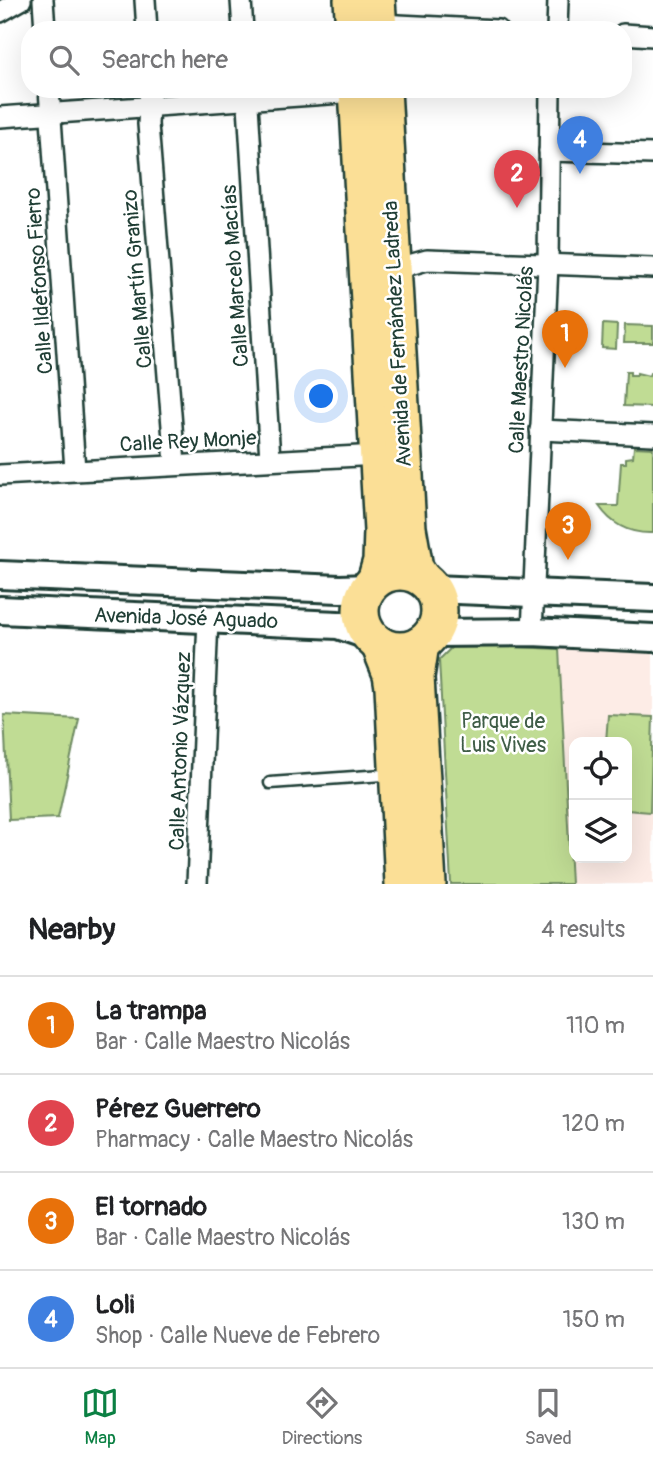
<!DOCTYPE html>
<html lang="en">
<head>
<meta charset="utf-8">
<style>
	body { margin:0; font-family:Pangolin,sans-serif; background:#f6f6f6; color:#202124 }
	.controls { position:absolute; right:21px; bottom:21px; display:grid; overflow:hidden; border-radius:14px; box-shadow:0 7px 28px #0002 }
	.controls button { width:63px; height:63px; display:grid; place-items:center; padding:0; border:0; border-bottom:2px solid #e0e0e0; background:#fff; color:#202124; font:35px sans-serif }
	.you { position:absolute; left:322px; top:397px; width:24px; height:24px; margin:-18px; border:5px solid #fff; border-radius:50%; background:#1a73e8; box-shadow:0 0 0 10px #1a73e833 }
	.badge { display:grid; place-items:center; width:46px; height:46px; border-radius:50%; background:#0b8043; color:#fff; font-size:23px; font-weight:700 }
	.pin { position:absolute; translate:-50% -58px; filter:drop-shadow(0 2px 4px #0008) }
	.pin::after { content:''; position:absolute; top:37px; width:24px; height:21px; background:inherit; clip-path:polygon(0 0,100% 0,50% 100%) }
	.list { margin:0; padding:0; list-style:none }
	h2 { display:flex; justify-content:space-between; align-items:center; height:91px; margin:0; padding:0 28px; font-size:30px }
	h2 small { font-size:23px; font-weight:400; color:#757577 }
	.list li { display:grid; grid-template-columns:46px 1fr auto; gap:21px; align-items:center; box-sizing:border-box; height:98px; padding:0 28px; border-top:2px solid #e0e0e0 }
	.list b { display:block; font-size:26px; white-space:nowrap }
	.list p { margin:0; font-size:23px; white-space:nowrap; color:#757577 }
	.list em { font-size:23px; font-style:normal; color:#757577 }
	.icon { flex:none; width:38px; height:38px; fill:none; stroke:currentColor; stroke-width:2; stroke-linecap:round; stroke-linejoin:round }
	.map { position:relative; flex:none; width:653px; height:884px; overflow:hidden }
	.search { position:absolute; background:#fff; box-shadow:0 7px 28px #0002; left:21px; right:21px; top:21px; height:77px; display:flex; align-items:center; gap:18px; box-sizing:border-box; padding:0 24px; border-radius:28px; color:#757577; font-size:26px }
	.sheet { height:483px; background:#fff }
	nav { display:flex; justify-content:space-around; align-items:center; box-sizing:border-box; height:98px; border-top:2px solid #e0e0e0; background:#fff; font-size:19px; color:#757577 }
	nav a { display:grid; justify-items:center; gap:4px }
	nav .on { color:#0b8043 }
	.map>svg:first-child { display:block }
	.built { fill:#fdece6; fill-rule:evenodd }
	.green { fill:#c0dc94; stroke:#708c64; stroke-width:2 }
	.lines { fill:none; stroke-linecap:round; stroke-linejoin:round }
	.lane-casing { stroke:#1f3d34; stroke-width:15 }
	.street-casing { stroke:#1f3d34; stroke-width:24 }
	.secondary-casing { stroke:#1f3d34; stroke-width:32 }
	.highway-casing { stroke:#1f3d34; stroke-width:40 }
	.lane { stroke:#fff; stroke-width:10 }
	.street { stroke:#fff; stroke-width:19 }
	.secondary { stroke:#fff; stroke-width:26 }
	.highway { stroke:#fbdf96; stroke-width:35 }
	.labels { text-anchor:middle; stroke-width:5; stroke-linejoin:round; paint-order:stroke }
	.street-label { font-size:21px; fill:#1f3d34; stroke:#fff }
	.park-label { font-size:21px; fill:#3f5d47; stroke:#fff }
</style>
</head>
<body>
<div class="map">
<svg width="653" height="884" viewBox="0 0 653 884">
	<rect width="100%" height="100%" fill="#fff"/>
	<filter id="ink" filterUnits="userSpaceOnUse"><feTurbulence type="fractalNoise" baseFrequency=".0143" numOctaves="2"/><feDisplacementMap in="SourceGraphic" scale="14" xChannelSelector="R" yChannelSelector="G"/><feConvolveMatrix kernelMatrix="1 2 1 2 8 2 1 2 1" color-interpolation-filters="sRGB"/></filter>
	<g filter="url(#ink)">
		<path class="built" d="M559,649L653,653V884H571ZM574,742H627V858H574Z"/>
		<g class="green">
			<polygon points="603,324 617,325 616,349 602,348"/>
			<polygon points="625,325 653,326 653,343 624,343"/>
			<polygon points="626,372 630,372 630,375 637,375 637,373 649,376 650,373 653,373 653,407 624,406"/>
			<path d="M634,447L653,448V533C630,534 612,525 599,506H618L621,463H626V458L633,457Z"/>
			<polygon points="455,644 559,649 571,884 451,884 439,660"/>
			<polygon points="4,715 79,719 58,818 9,820"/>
			<polygon points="608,715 653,717 650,812 627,810 627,742 606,742"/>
		</g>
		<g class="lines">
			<g class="lane-casing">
				<polyline id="lane" points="270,783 383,775 393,773"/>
			</g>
			<g class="street-casing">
				<g id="street">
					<polyline points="43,0 45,30"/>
					<polyline points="145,0 147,30"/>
					<polyline points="241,0 243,30"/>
					<polyline points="0,12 21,0"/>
					<polyline points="379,24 498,30"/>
					<polyline points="557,30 558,0"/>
					<polyline points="623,34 653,36"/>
					<polyline points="49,89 75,470"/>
					<polyline points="150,89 148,124 175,464"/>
					<polyline points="247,89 270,459"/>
					<polyline points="0,117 357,92"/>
					<polyline points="549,151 653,154"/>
					<polyline points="393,276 409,265 427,260 653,268"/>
					<polyline points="540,430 653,435"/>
					<polyline points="0,475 378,455"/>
					<polyline points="532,632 548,264 550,89"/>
					<polyline points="197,884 208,619"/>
				</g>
			</g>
			<g class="secondary-casing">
				<g id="secondary">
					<polyline points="0,575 340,589 367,588"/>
					<polyline points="433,589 653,598"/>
					<polyline points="0,610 338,625 370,636"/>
					<polyline points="434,633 532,632 653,638"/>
				</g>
			</g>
			<g class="highway-casing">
				<g id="highway">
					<polyline points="352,0 354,30"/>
					<polyline points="377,0 379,30"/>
					<polyline points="357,89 382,531 381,561 376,578"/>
					<polyline points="383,89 408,528 415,568 421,577"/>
					<circle cx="400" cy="611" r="39"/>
					<polyline points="379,644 391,674 393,687 403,884"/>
					<polyline points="421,644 416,677 428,884"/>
				</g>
			</g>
			<use href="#lane" class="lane"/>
			<use href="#street" class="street"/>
			<use href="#secondary" class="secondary"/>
			<use href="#highway" class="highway"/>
		</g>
	</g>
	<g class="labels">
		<g class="street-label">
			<text transform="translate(235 276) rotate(-94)" y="7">Calle Marcelo Macías</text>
			<text transform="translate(137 279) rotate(-95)" y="7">Calle Martín Granizo</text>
			<text transform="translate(39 281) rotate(-94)" y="7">Calle Ildefonso Fierro</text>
			<text transform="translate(397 334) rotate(-93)" y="7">Avenida de Fernández Ladreda</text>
			<text transform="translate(521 360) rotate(-87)" y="7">Calle Maestro Nicolás</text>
			<text transform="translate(188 441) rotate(-3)" y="7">Calle Rey Monje</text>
			<text transform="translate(186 618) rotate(2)" y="7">Avenida José Aguado</text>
			<text transform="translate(180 751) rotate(-88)" y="7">Calle Antonio Vázquez</text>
		</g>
		<g class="park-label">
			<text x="503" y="728">Parque de<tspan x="503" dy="24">Luis Vives</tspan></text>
		</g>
	</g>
</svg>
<div class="controls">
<button><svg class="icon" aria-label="locate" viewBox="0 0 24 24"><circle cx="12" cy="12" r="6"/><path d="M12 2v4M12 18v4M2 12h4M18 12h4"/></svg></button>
<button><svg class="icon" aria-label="layers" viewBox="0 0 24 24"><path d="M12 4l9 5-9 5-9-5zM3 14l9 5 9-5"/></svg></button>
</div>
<div class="you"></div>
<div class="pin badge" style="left:565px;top:368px;background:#e8710a">1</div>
<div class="pin badge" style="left:517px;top:208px;background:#e0444e">2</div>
<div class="pin badge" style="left:568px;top:560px;background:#e8710a">3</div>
<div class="pin badge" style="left:580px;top:174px;background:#3f7fe0">4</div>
<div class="search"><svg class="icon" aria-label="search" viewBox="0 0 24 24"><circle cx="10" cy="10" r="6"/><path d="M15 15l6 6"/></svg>Search here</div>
</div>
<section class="sheet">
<h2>Nearby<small>4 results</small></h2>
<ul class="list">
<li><span class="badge" style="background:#e8710a">1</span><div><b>La trampa</b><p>Bar · Calle Maestro Nicolás</p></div><em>110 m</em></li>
<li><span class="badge" style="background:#e0444e">2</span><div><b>Pérez Guerrero</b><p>Pharmacy · Calle Maestro Nicolás</p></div><em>120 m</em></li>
<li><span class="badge" style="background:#e8710a">3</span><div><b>El tornado</b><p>Bar · Calle Maestro Nicolás</p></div><em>130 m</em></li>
<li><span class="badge" style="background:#3f7fe0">4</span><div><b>Loli</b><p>Shop · Calle Nueve de Febrero</p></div><em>150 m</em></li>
</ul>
</section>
<nav>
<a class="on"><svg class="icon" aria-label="map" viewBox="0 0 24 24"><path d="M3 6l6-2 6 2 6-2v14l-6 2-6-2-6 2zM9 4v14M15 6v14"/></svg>Map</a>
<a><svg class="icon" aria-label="directions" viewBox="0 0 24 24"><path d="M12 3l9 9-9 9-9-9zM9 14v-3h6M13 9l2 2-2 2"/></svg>Directions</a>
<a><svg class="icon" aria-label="saved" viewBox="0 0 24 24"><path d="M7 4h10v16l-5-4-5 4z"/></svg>Saved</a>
</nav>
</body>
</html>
